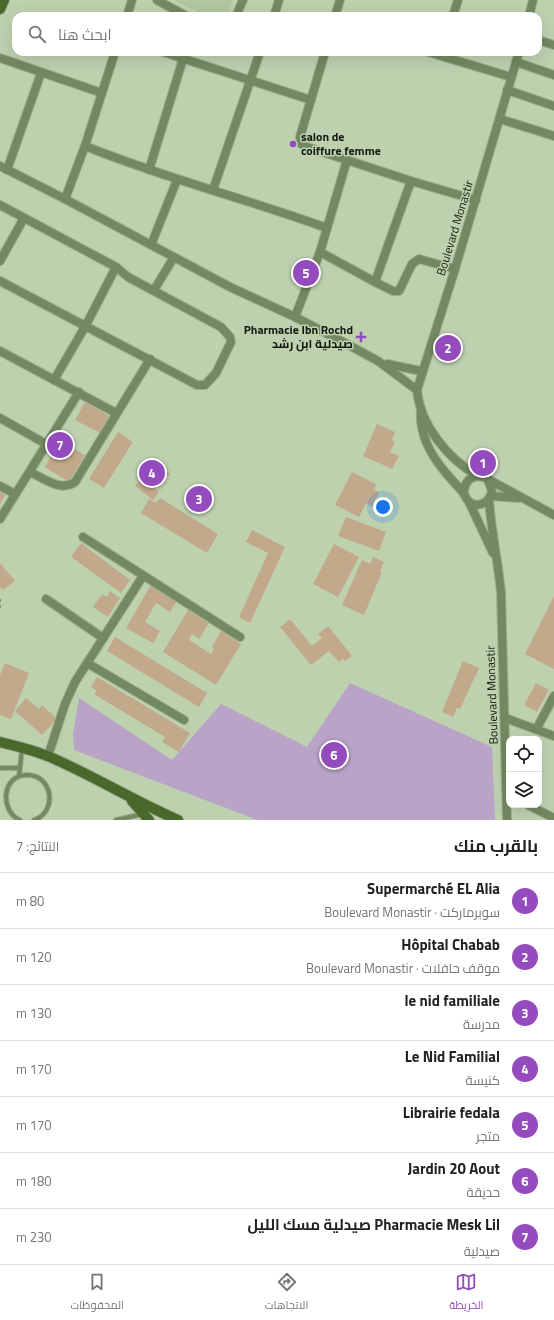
<!DOCTYPE html>
<html lang="ar">
<head>
<meta charset="utf-8">
<style>
	body { margin:0; font-family:"Titillium Web",Cairo,sans-serif; background:#f2f2f2; color:#202124; direction:rtl }
	.controls { position:absolute; right:12px; bottom:12px; display:grid; overflow:hidden; border-radius:8px; box-shadow:0 4px 16px #0002 }
	.controls button { width:36px; height:36px; display:grid; place-items:center; padding:0; border:0; border-bottom:1px solid #e0e0e0; background:#fff; color:#202124; font:20px sans-serif }
	.you { position:absolute; left:383px; top:507px; width:14px; height:14px; margin:-10px; border:3px solid #fff; border-radius:50%; background:#1a73e8; box-shadow:0 0 0 6px #1a73e833 }
	.badge { display:grid; place-items:center; width:26px; height:26px; border-radius:50%; background:#944bbe; color:#fff; font-size:13px; font-weight:700 }
	.pin { position:absolute; translate:-50% -50%; border:2px solid #fff; box-shadow:0 1px 4px #0006 }
	.list { margin:0; padding:0; list-style:none }
	h2 { display:flex; justify-content:space-between; align-items:center; height:52px; margin:0; padding:0 16px; font-size:17px }
	h2 small { font-size:13px; font-weight:400; color:#757577 }
	.list li { display:grid; grid-template-columns:26px 1fr auto; gap:12px; align-items:center; box-sizing:border-box; height:56px; padding:0 16px; border-top:1px solid #e0e0e0 }
	.list b { display:block; font-size:15px; white-space:nowrap }
	.list p { margin:0; font-size:13px; white-space:nowrap; color:#757577 }
	.list em { font-size:13px; font-style:normal; color:#757577 }
	.icon { flex:none; width:22px; height:22px; fill:none; stroke:currentColor; stroke-width:2; stroke-linecap:round; stroke-linejoin:round }
	.map { position:relative; flex:none; width:554px; height:820px; overflow:hidden; direction:ltr }
	.search { position:absolute; background:#fff; box-shadow:0 4px 16px #0002; left:12px; right:12px; top:12px; height:44px; display:flex; align-items:center; gap:10px; box-sizing:border-box; padding:0 14px; border-radius:12px; color:#757577; font-size:15px }
	.sheet { height:444px; background:#fff }
	nav { display:flex; justify-content:space-around; align-items:center; box-sizing:border-box; height:56px; border-top:1px solid #e0e0e0; background:#fff; font-size:11px; color:#757577 }
	nav a { display:grid; justify-items:center; gap:2px }
	nav .on { color:#944bbe }
	.map>svg:first-child { display:block }
	.built { fill:#b1c79f }
	.green { fill:#b9a4c8 }
	.building { fill:#c3a98b }
	.lines { fill:none; stroke-linecap:round; stroke-linejoin:round }
	.lane-casing { stroke:#9cad8f; stroke-width:6 }
	.street-casing { stroke:#9cad8f; stroke-width:10 }
	.secondary-casing { stroke:#9cad8f; stroke-width:12 }
	.path { stroke:#76846b; stroke-width:1.5; stroke-dasharray:3 3; stroke-linecap:butt }
	.lane { stroke:#738961; stroke-width:4 }
	.street { stroke:#738961; stroke-width:8 }
	.secondary { stroke:#4a682b; stroke-width:10 }
	.poi-dot { fill:#944bbe; stroke:#bed1af; stroke-width:1.5 }
	.labels { text-anchor:middle; stroke-width:3; stroke-linejoin:round; paint-order:stroke }
	.poi-label { font-size:12px; font-weight:bold; fill:#141b0e; stroke:#bed1af; text-anchor:start }
	.street-label { font-size:12px; fill:#141b0e; stroke:#bed1af }
</style>
</head>
<body>
<div class="map">
<svg width="554" height="820" viewBox="0 0 554 820">
	<rect width="100%" height="100%" fill="#bed1af"/>
	<polygon class="built" points="174,0 233,0 227,16 206,16"/>
	<polygon class="green" points="350,683 492,747 495,820 257,820 74,750 73,734 79,698 172,760 221,704 307,747"/>
	<g class="building">
		<polygon points="85,402 109,416 100,433 75,420"/>
		<polygon points="377,424 395,432 392,440 395,442 390,452 399,456 392,469 363,456"/>
		<polygon points="118,432 133,442 104,488 89,479"/>
		<polygon points="65,444 85,455 69,482 45,467 54,451 60,454"/>
		<polygon points="153,462 170,474 168,476 165,473 154,488 159,492 153,500 135,486"/>
		<polygon points="352,472 376,484 374,490 379,492 372,507 366,503 359,517 335,505"/>
		<polygon points="0,492 5,495 0,504"/>
		<polygon points="160,498 218,534 207,553 141,513 149,499 156,503"/>
		<polygon points="346,517 386,532 379,551 338,536"/>
		<polygon points="252,530 285,547 250,623 239,617 268,553 246,542"/>
		<polygon points="81,543 130,580 121,593 71,557"/>
		<polygon points="334,544 359,557 338,597 313,584"/>
		<polygon points="373,557 384,562 380,571 382,572 364,615 342,605 362,560 370,564"/>
		<polygon points="0,563 15,581 3,590 0,587"/>
		<polygon points="152,583 178,599 170,612 156,603 145,622 160,631 153,643 126,628"/>
		<polygon points="110,591 120,598 108,617 93,607 102,594 107,597"/>
		<polygon points="554,596 554,669 525,654"/>
		<polygon points="188,610 209,623 199,639 192,634 189,640 211,654 214,648 212,647 221,631 241,644 216,685 163,652"/>
		<polygon points="290,619 312,646 322,638 318,634 328,626 352,656 345,661 343,659 339,662 329,651 311,665 280,627"/>
		<polygon points="115,637 207,693 199,707 107,651"/>
		<polygon points="463,661 479,668 460,709 457,708 453,717 442,712"/>
		<polygon points="5,663 29,673 11,719 0,715 0,675"/>
		<polygon points="97,677 190,733 179,752 162,742 165,737 94,694 97,691 91,687"/>
		<polygon points="536,683 549,690 537,712 524,705"/>
		<polygon points="26,698 39,709 42,705 57,719 42,735 15,711"/>
	</g>
	<g class="lines">
		<g class="lane-casing">
			<g id="lane">
				<polyline points="0,768 20,768"/>
				<polyline points="19,776 22,749"/>
				<path d="M20,820C0,812 1,775 27,775C53,775 58,812 34,820"/>
				<polyline points="116,820 143,814"/>
			</g>
		</g>
		<g class="street-casing">
			<g id="street">
				<polyline points="157,0 186,16"/>
				<polyline points="127,16 132,0"/>
				<polyline points="236,16 243,0"/>
				<polyline points="274,16 279,0"/>
				<polyline points="335,16 340,0"/>
				<polyline points="453,16 458,0"/>
				<polyline points="529,16 533,0"/>
				<polyline points="538,40 554,45"/>
				<polyline points="163,52 311,100"/>
				<polyline points="325,52 300,137 301,144 307,147 411,181 476,200"/>
				<polyline points="428,52 511,77"/>
				<polyline points="0,58 102,93"/>
				<polyline points="516,62 554,75"/>
				<polyline points="507,90 554,106"/>
				<polyline points="500,119 554,136"/>
				<path d="M85,146C164,178 247,199 327,228"/>
				<polyline points="0,166 65,199 230,287 295,317 345,343 378,361 417,390"/>
				<polyline points="7,170 41,73"/>
				<polyline points="149,170 183,59"/>
				<polyline points="213,190 260,52"/>
				<polyline points="65,199 85,146 115,52"/>
				<polyline points="0,205 116,267 128,277 221,327 230,337 231,342 216,373 205,385 197,385 0,281"/>
				<polyline points="151,245 177,180"/>
				<polyline points="320,252 375,282 411,181"/>
				<polyline points="0,261 24,218"/>
				<polyline points="375,282 393,291 399,291 412,264 419,259 455,269"/>
				<polyline points="154,290 174,257"/>
				<polyline points="295,317 320,252 347,160"/>
				<polyline points="0,351 116,413"/>
				<polyline points="387,364 421,371"/>
				<polyline points="54,380 86,325 116,267"/>
				<path d="M421,410C420,422 422,432 427,444C435,462 449,477 462,491C465,495 466,499 469,502C480,509 490,501 492,491L488,480"/>
				<polyline points="0,418 46,444"/>
				<path d="M30,472C45,479 61,492 75,482L150,359"/>
				<path d="M478,476C448,459 420,425 417,390L455,269L519,52"/>
				<polyline points="0,486 15,494"/>
				<path d="M464,494C464,481 471,474 484,477L554,515"/>
				<polyline points="491,496 518,498"/>
				<path d="M489,499C491,531 498,561 501,592L507,820"/>
				<polyline points="469,502 493,553"/>
				<polyline points="0,519 79,392"/>
				<polyline points="83,537 240,637"/>
				<polyline points="46,599 103,638"/>
				<polyline points="87,663 184,720"/>
				<polyline points="505,718 554,736"/>
				<polyline points="537,728 554,696"/>
				<polyline points="48,756 65,704 75,682 143,576"/>
				<polyline points="528,805 554,818"/>
			</g>
		</g>
		<g class="secondary-casing">
			<g id="secondary">
				<polyline points="0,9 4,0"/>
				<path d="M0,742C17,746 34,750 50,757C94,776 134,801 178,820"/>
				<polyline points="132,801 149,820"/>
			</g>
		</g>
		<polyline class="path" points="0,599 0,608"/>
		<use href="#lane" class="lane"/>
		<use href="#street" class="street"/>
		<use href="#secondary" class="secondary"/>
	</g>
	<g class="poi-dot">
		<circle cx="293" cy="144" r="4"/>
		<path d="M359 331h4v4h4v4h-4v4h-4v-4h-4v-4h4z"/>
	</g>
	<g class="labels">
		<g class="poi-label">
			<text x="301" y="141">salon de<tspan x="301" dy="14">coiffure femme</tspan></text>
			<text x="353" y="334" text-anchor="end">Pharmacie Ibn Rochd<tspan x="353" dy="14">صيدلية ابن رشد</tspan></text>
		</g>
		<g class="street-label">
			<text transform="translate(455 228) rotate(-73)" y="4">Boulevard Monastir</text>
			<text transform="translate(492 695) rotate(-92)" y="4">Boulevard Monastir</text>
		</g>
	</g>
</svg>
<div class="controls">
<button><svg class="icon" aria-label="locate" viewBox="0 0 24 24"><circle cx="12" cy="12" r="6"/><path d="M12 2v4M12 18v4M2 12h4M18 12h4"/></svg></button>
<button><svg class="icon" aria-label="layers" viewBox="0 0 24 24"><path d="M12 4l9 5-9 5-9-5zM3 14l9 5 9-5"/></svg></button>
</div>
<div class="you"></div>
<div class="pin badge" style="left:483px;top:463px">1</div>
<div class="pin badge" style="left:448px;top:348px">2</div>
<div class="pin badge" style="left:199px;top:499px">3</div>
<div class="pin badge" style="left:152px;top:473px">4</div>
<div class="pin badge" style="left:306px;top:273px">5</div>
<div class="pin badge" style="left:334px;top:755px">6</div>
<div class="pin badge" style="left:60px;top:445px">7</div>
<div class="search"><svg class="icon" aria-label="search" viewBox="0 0 24 24"><circle cx="10" cy="10" r="6"/><path d="M15 15l6 6"/></svg>ابحث هنا</div>
</div>
<section class="sheet">
<h2>بالقرب منك<small>النتائج: 7</small></h2>
<ul class="list">
<li><span class="badge">1</span><div><b>Supermarché EL Alia</b><p>سوبرماركت · Boulevard Monastir</p></div><em>80 m</em></li>
<li><span class="badge">2</span><div><b>Hôpital Chabab</b><p>موقف حافلات · Boulevard Monastir</p></div><em>120 m</em></li>
<li><span class="badge">3</span><div><b>le nid familiale</b><p>مدرسة</p></div><em>130 m</em></li>
<li><span class="badge">4</span><div><b>Le Nid Familial</b><p>كنيسة</p></div><em>170 m</em></li>
<li><span class="badge">5</span><div><b>Librairie fedala</b><p>متجر</p></div><em>170 m</em></li>
<li><span class="badge">6</span><div><b>Jardin 20 Aout</b><p>حديقة</p></div><em>180 m</em></li>
<li><span class="badge">7</span><div><b>Pharmacie Mesk Lil صيدلية مسك الليل</b><p>صيدلية</p></div><em>230 m</em></li>
</ul>
</section>
<nav>
<a class="on"><svg class="icon" aria-label="map" viewBox="0 0 24 24"><path d="M3 6l6-2 6 2 6-2v14l-6 2-6-2-6 2zM9 4v14M15 6v14"/></svg>الخريطة</a>
<a><svg class="icon" aria-label="directions" viewBox="0 0 24 24"><path d="M12 3l9 9-9 9-9-9zM9 14v-3h6M13 9l2 2-2 2"/></svg>الاتجاهات</a>
<a><svg class="icon" aria-label="saved" viewBox="0 0 24 24"><path d="M7 4h10v16l-5-4-5 4z"/></svg>المحفوظات</a>
</nav>
</body>
</html>
